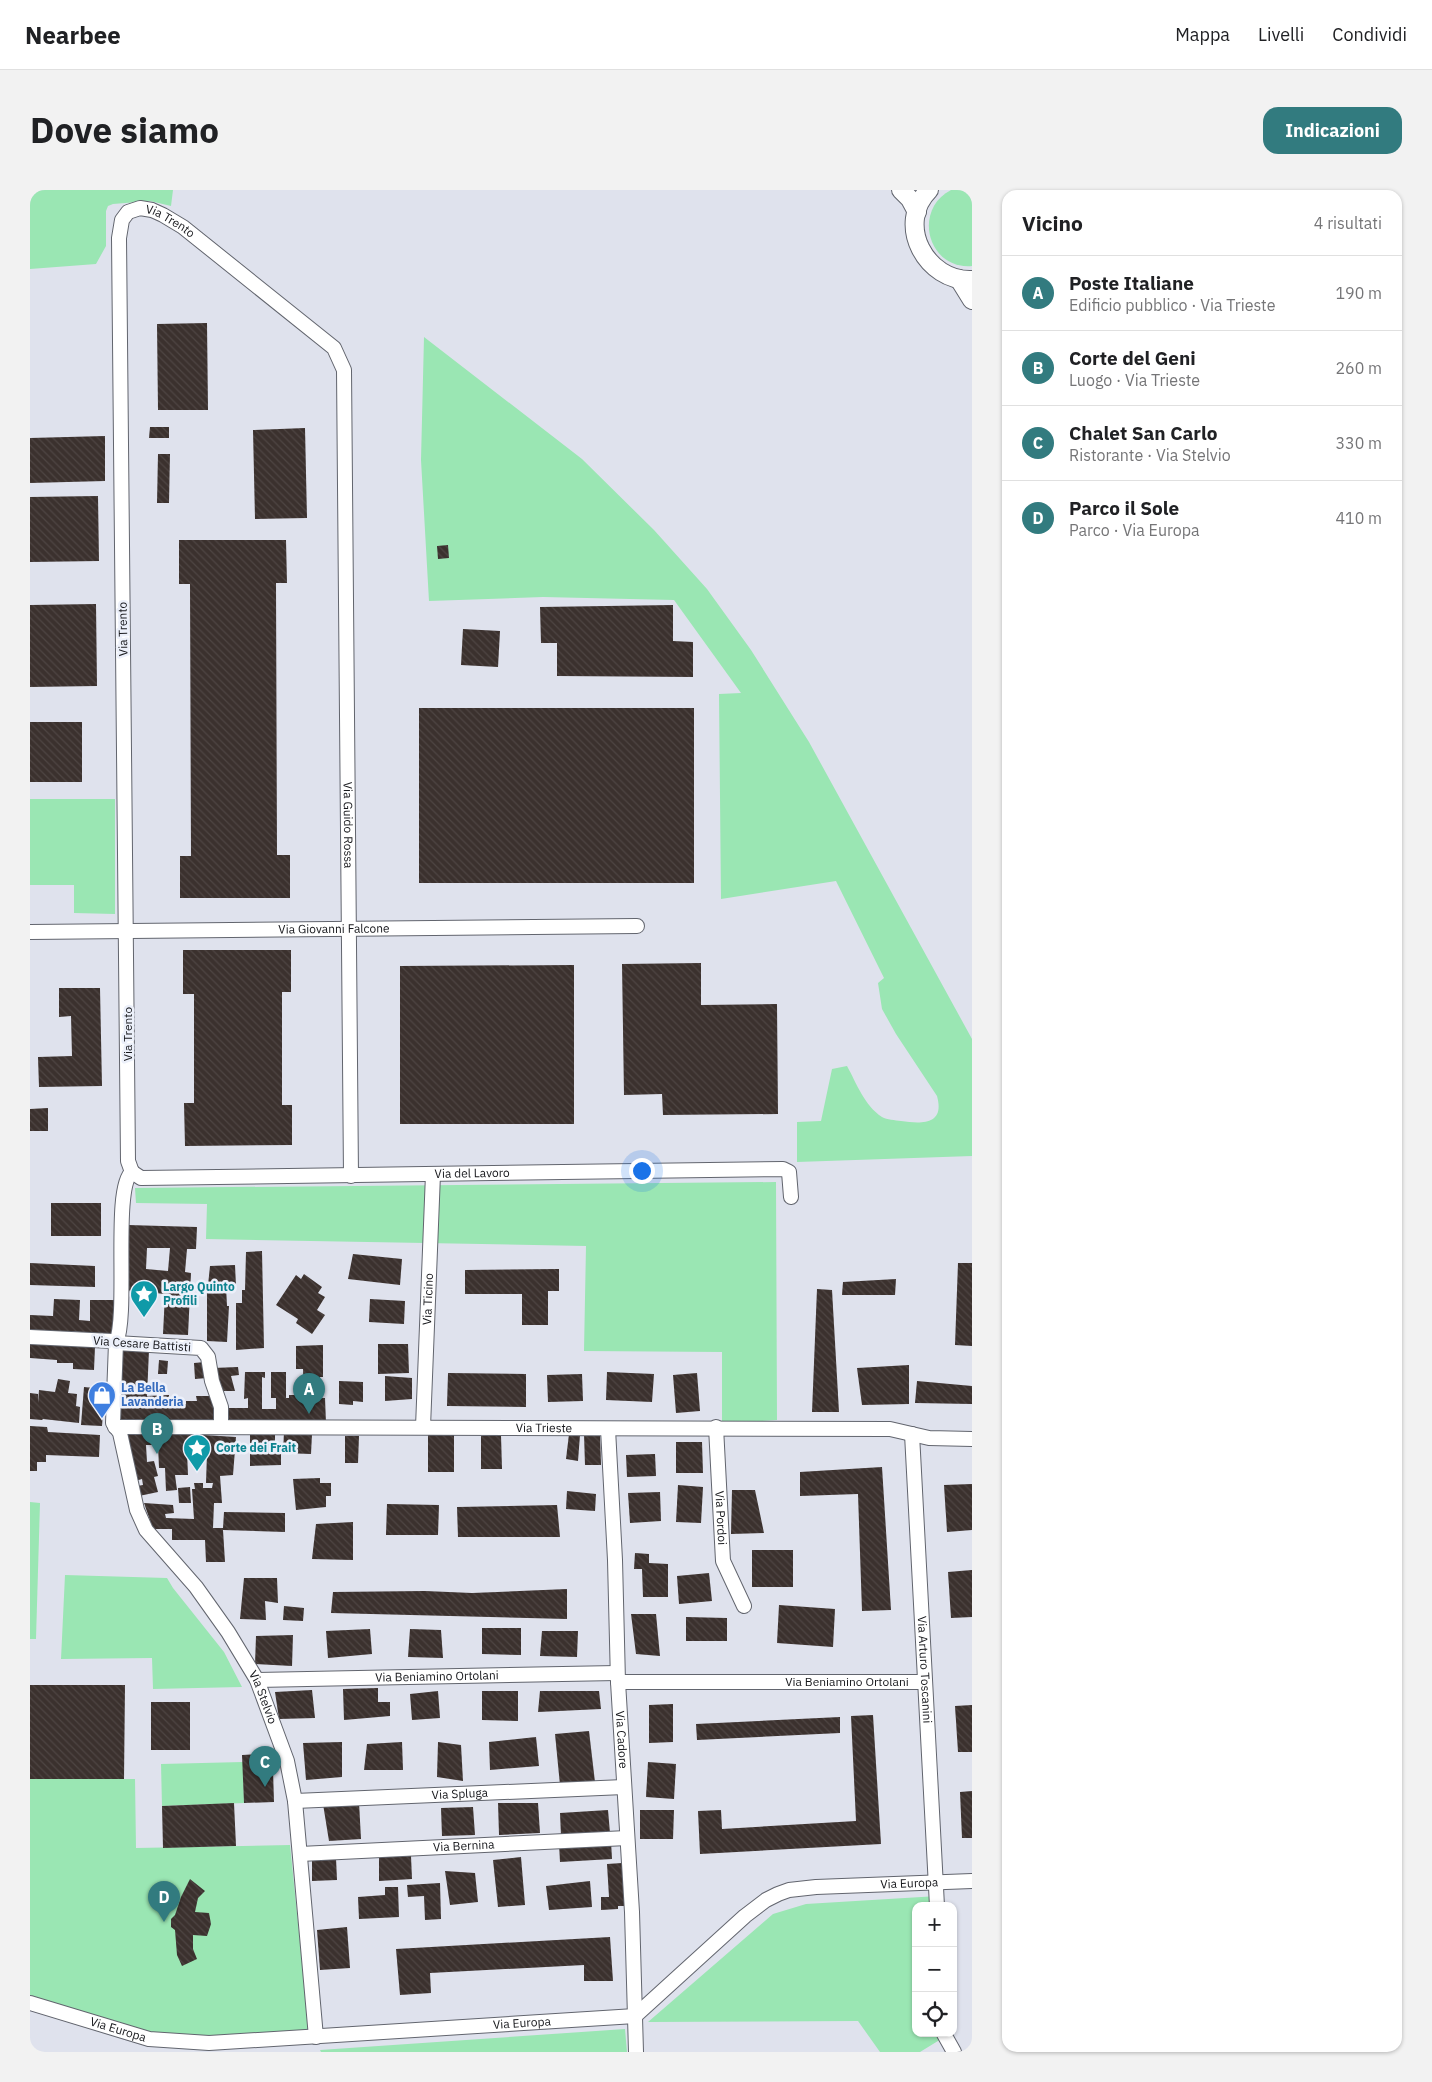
<!DOCTYPE html>
<html lang="it">
<head>
<meta charset="utf-8">
<style>
	body { margin:0; font-family:"IBM Plex Sans",sans-serif; background:#f2f2f2; color:#202124 }
	.controls { position:absolute; right:15px; bottom:15px; display:grid; overflow:hidden; border-radius:10px; box-shadow:0 1px 4px #0004 }
	.controls button { width:45px; height:45px; display:grid; place-items:center; padding:0; border:0; border-bottom:1px solid #e0e0e0; background:#fff; color:#202124; font:25px sans-serif }
	.you { position:absolute; left:611px; top:980px; width:18px; height:18px; margin:-12px; border:4px solid #fff; border-radius:50%; background:#1a73e8; box-shadow:0 0 0 8px #1a73e833 }
	.badge { display:grid; place-items:center; width:32px; height:32px; border-radius:50%; background:#327b7f; color:#fff; font-size:16px; font-weight:700 }
	.pin { position:absolute; translate:-50% -41px; filter:drop-shadow(0 1px 2px #0008) }
	.pin::after { content:''; position:absolute; top:26px; width:18px; height:15px; background:inherit; clip-path:polygon(0 0,100% 0,50% 100%) }
	.list { margin:0; padding:0; list-style:none }
	h2 { display:flex; justify-content:space-between; align-items:center; height:65px; margin:0; padding:0 20px; font-size:21px }
	h2 small { font-size:16px; font-weight:400; color:#757577 }
	.list li { display:grid; grid-template-columns:32px 1fr auto; gap:15px; align-items:center; box-sizing:border-box; height:75px; padding:0 20px; border-top:1px solid #e0e0e0 }
	.list b { display:block; font-size:19px; white-space:nowrap }
	.list p { margin:0; font-size:16px; white-space:nowrap; color:#757577 }
	.list em { font-size:16px; font-style:normal; color:#757577 }
	.icon { flex:none; width:28px; height:28px; fill:none; stroke:currentColor; stroke-width:2; stroke-linecap:round; stroke-linejoin:round }
	.map { position:relative; flex:none; width:942px; height:1862px; overflow:hidden; border-radius:15px }
	header { display:flex; align-items:center; gap:30px; box-sizing:border-box; height:70px; padding:0 25px; background:#fff; border-bottom:1px solid #e0e0e0 }
	header strong { font-size:24px }
	nav { display:flex; gap:28px; margin-inline-start:auto; font-size:18px }
	.intro { display:flex; align-items:center; justify-content:space-between; box-sizing:border-box; height:120px; padding:0 30px }
	h1 { margin:0; font-size:35px }
	.button { padding:12px 22px; border-radius:15px; background:#327b7f; color:#fff; font-size:18px; font-weight:700 }
	main { display:flex; gap:30px; padding:0 30px }
	aside { flex:1; background:#fff; border-radius:15px; box-shadow:0 1px 4px #0004 }
	.map>svg:first-child { display:block }
	.green { fill:#9ae6b3 }
	.building { fill:url(#building-back-hatch); fill-rule:evenodd }
	.lines { fill:none; stroke-linecap:round; stroke-linejoin:round }
	.minor-casing { stroke:#62656e; stroke-width:16 }
	.major-casing { stroke:#62656e; stroke-width:20 }
	.minor { stroke:#fff; stroke-width:14 }
	.major { stroke:#fff; stroke-width:18 }
	.labels { text-anchor:middle; stroke-width:5; stroke-linejoin:round; paint-order:stroke }
	.street-label { font-size:12px; fill:#16171b; stroke:#ecf0fa }
	.culture-label { font-size:12px; font-weight:bold; fill:#0d838f; stroke:#ecf0fa; text-anchor:start }
	.shop-label { font-size:12px; font-weight:bold; fill:#366cbe; stroke:#ecf0fa; text-anchor:start }
</style>
</head>
<body>
<header>
<strong>Nearbee</strong>
<nav><a>Mappa</a><a>Livelli</a><a>Condividi</a></nav>
</header>
<div class="intro"><h1>Dove siamo</h1><a class="button">Indicazioni</a></div>
<main>
<div class="map">
<svg width="942" height="1862" viewBox="0 0 942 1862">
	<defs>
		<pattern id="building-back-hatch" width="6" height="6" patternUnits="userSpaceOnUse" patternTransform="scale(1.25)"><rect width="6" height="6" fill="#3b312e"/><path d="M-1 5l2 2M0 0l6 6M5-1l2 2" fill="none" stroke="#4e4543"/></pattern>
	</defs>
	<rect width="100%" height="100%" fill="#dfe2ed"/>
	<g class="green">
		<polygon points="0,0 143,0 141,16 120,11 83,14 78,16 76,21 76,56 66,74 0,79"/>
		<path d="M921,0H942V76C898,80 882,20 921,0Z"/>
		<path d="M394,147L552,269L624,340L677,399L721,460L779,552L942,849V966L767,972V932L791,931L802,879L817,876C827,894 834,915 852,927C857,930 865,930 871,931C892,934 915,935 907,906L866,844L852,819L848,793L854,788L806,691L691,709L689,504L711,503L644,410L513,407L399,411L391,270Z"/>
		<polygon points="0,609 85,609 85,724 44,723 44,695 0,695"/>
		<polygon points="746,992 747,1230 692,1234 692,1162 554,1161 556,1056 176,1049 177,1014 106,1013 105,998"/>
		<polygon points="0,1312 10,1313 6,1449 0,1449"/>
		<polygon points="35,1385 137,1388 143,1398 194,1462 212,1497 123,1499 122,1468 31,1469"/>
		<polygon points="213,1572 214,1613 132,1616 131,1574"/>
		<polygon points="0,1589 105,1589 106,1658 260,1655 279,1840 204,1850 119,1849 0,1805"/>
		<polygon points="908,1706 917,1716 886,1716 886,1843 921,1843 890,1862 850,1862 828,1831 618,1832 743,1724 776,1714"/>
		<polygon points="595,1839 597,1862 291,1862 290,1860"/>
	</g>
	<g class="building">
		<polygon points="177,133 178,220 128,220 127,134"/>
		<polygon points="120,237 139,237 139,248 119,248"/>
		<polygon points="275,238 277,328 225,329 223,240"/>
		<polygon points="75,246 75,291 0,293 0,248"/>
		<polygon points="128,264 140,264 139,313 127,313"/>
		<polygon points="68,306 69,371 0,372 0,307"/>
		<polygon points="149,350 256,350 257,393 246,393 247,665 260,665 260,708 150,708 150,666 161,666 160,394 149,394"/>
		<polygon points="418,355 419,368 408,369 407,356"/>
		<polygon points="66,414 67,496 0,497 0,415"/>
		<polygon points="643,415 643,451 663,452 663,487 527,486 527,453 511,453 510,417"/>
		<polygon points="433,439 470,441 468,477 431,475"/>
		<rect x="389" y="518" width="275" height="175"/>
		<rect x="0" y="532" width="52" height="60"/>
		<polygon points="153,760 261,760 261,802 252,802 252,915 262,915 262,955 155,956 154,913 164,913 164,804 153,804"/>
		<polygon points="671,773 671,815 747,814 748,924 633,925 632,904 594,905 592,774"/>
		<polygon points="544,775 544,934 370,934 370,776"/>
		<polygon points="29,798 70,798 72,896 9,897 8,867 42,866 41,826 29,827"/>
		<polygon points="18,918 18,941 0,941 0,919"/>
		<rect x="21" y="1013" width="50" height="33"/>
		<path d="M98,1035L167,1037L166,1059H157L155,1082L161,1083L158,1145L133,1144L135,1104L94,1100ZM117,1058H140L138,1081L116,1079Z"/>
		<polygon points="232,1061 234,1158 206,1160 206,1113 212,1113 212,1100 215,1100 216,1062"/>
		<polygon points="323,1064 372,1069 370,1095 318,1089"/>
		<polygon points="0,1073 65,1076 65,1097 0,1095"/>
		<polygon points="928,1073 942,1073 942,1156 925,1155"/>
		<polygon points="205,1075 206,1096 196,1096 197,1116 199,1116 197,1152 177,1151 177,1105 180,1076"/>
		<polygon points="529,1079 529,1101 518,1101 518,1135 492,1135 492,1104 435,1104 435,1080"/>
		<polygon points="274,1084 292,1097 288,1103 295,1107 287,1120 295,1125 282,1144 266,1133 268,1129 246,1115 266,1085 271,1089"/>
		<polygon points="866,1089 865,1105 812,1105 813,1092"/>
		<polygon points="787,1099 802,1100 809,1222 782,1222"/>
		<polygon points="24,1109 50,1110 49,1130 60,1131 60,1110 85,1110 83,1144 36,1141 36,1144 0,1143 0,1125 23,1126"/>
		<polygon points="340,1109 375,1111 374,1134 339,1132"/>
		<polygon points="0,1153 65,1157 64,1180 43,1179 43,1173 27,1173 27,1170 0,1168"/>
		<polygon points="348,1154 378,1154 379,1183 348,1184"/>
		<polygon points="293,1155 293,1187 290,1187 290,1208 295,1208 296,1233 196,1233 196,1218 218,1218 218,1208 214,1209 215,1182 235,1182 235,1188 232,1187 232,1219 246,1219 246,1208 241,1208 241,1182 256,1182 256,1208 259,1208 259,1205 274,1205 273,1179 266,1179 266,1156"/>
		<polygon points="91,1159 119,1160 117,1206 139,1205 139,1214 156,1214 156,1211 167,1211 166,1206 184,1206 188,1231 89,1229"/>
		<polygon points="129,1170 138,1171 137,1184 128,1184"/>
		<polygon points="175,1172 177,1188 165,1189 164,1173"/>
		<polygon points="879,1175 879,1214 832,1215 827,1178"/>
		<polygon points="208,1177 209,1185 201,1186 205,1201 189,1201 183,1178"/>
		<polygon points="577,1182 624,1184 622,1212 576,1210"/>
		<polygon points="418,1183 496,1184 496,1217 417,1216"/>
		<polygon points="667,1183 670,1221 646,1223 643,1185"/>
		<polygon points="552,1184 553,1211 518,1212 517,1185"/>
		<polygon points="355,1186 382,1188 382,1209 355,1211"/>
		<polygon points="28,1189 40,1191 38,1203 47,1204 46,1216 50,1217 49,1233 13,1229 12,1230 0,1229 0,1203 8,1204 8,1213 9,1200 25,1202"/>
		<polygon points="309,1191 333,1192 333,1212 323,1211 323,1215 309,1214"/>
		<polygon points="887,1191 942,1196 942,1214 885,1213"/>
		<polygon points="54,1197 75,1199 72,1236 51,1235"/>
		<polygon points="0,1236 17,1237 18,1242 70,1245 69,1267 16,1265 16,1272 7,1272 7,1281 0,1281"/>
		<polygon points="220,1241 245,1241 245,1261 251,1261 251,1275 220,1276"/>
		<polygon points="254,1242 282,1244 281,1264 253,1263"/>
		<polygon points="570,1243 571,1275 555,1275 554,1244"/>
		<polygon points="97,1244 157,1244 206,1247 203,1285 190,1286 192,1313 184,1313 183,1338 193,1338 194,1322 255,1323 255,1342 193,1340 195,1372 176,1372 175,1350 142,1350 142,1339 123,1339 114,1313 143,1315 144,1323 135,1324 136,1328 164,1329 162,1299 165,1299 164,1293 173,1293 173,1298 182,1298 183,1293 176,1293 177,1263 157,1262 158,1285 145,1285 147,1300 136,1301 135,1278 129,1278 128,1255 116,1255 117,1272 124,1271 128,1286 124,1287 128,1302 109,1306 107,1296 113,1295 112,1289 105,1291"/>
		<polygon points="539,1244 550,1245 548,1271 536,1269"/>
		<rect x="398" y="1245" width="26" height="37"/>
		<polygon points="471,1245 472,1279 451,1279 451,1246"/>
		<polygon points="315,1246 329,1246 328,1273 315,1273"/>
		<polygon points="646,1252 672,1252 673,1283 646,1283"/>
		<polygon points="625,1264 626,1286 597,1287 596,1265"/>
		<polygon points="852,1277 861,1420 832,1421 828,1304 770,1306 770,1282"/>
		<polygon points="290,1288 290,1293 301,1293 301,1306 296,1306 296,1317 266,1320 263,1289"/>
		<polygon points="942,1294 942,1340 917,1342 914,1295"/>
		<polygon points="648,1295 673,1297 671,1333 646,1332"/>
		<polygon points="160,1297 161,1313 149,1313 148,1298"/>
		<polygon points="702,1300 725,1300 734,1343 701,1344"/>
		<polygon points="537,1301 566,1304 565,1321 536,1319"/>
		<polygon points="630,1302 631,1331 600,1333 598,1303"/>
		<polygon points="357,1314 409,1315 408,1345 356,1345"/>
		<polygon points="527,1315 530,1347 428,1347 427,1317"/>
		<polygon points="323,1332 323,1370 282,1369 286,1334"/>
		<rect x="722" y="1360" width="41" height="37"/>
		<polygon points="605,1363 619,1364 619,1373 638,1374 638,1407 613,1407 612,1379 604,1379"/>
		<polygon points="942,1380 942,1427 921,1428 918,1382"/>
		<polygon points="679,1383 682,1411 649,1414 647,1386"/>
		<polygon points="214,1388 247,1388 248,1413 235,1411 236,1430 210,1429"/>
		<polygon points="537,1399 537,1429 301,1423 303,1402 395,1401 442,1403"/>
		<polygon points="749,1415 805,1419 803,1457 747,1453"/>
		<polygon points="254,1416 274,1418 273,1431 253,1430"/>
		<polygon points="601,1424 626,1424 630,1466 606,1464"/>
		<polygon points="656,1427 697,1428 697,1451 656,1451"/>
		<polygon points="452,1438 491,1438 491,1465 452,1464"/>
		<polygon points="340,1439 342,1464 298,1468 296,1441"/>
		<polygon points="380,1439 411,1440 413,1468 378,1467"/>
		<polygon points="512,1441 548,1441 547,1467 510,1466"/>
		<polygon points="263,1445 262,1476 225,1474 226,1446"/>
		<polygon points="0,1495 95,1495 94,1589 0,1589"/>
		<polygon points="348,1498 348,1512 360,1512 360,1526 314,1530 313,1499"/>
		<polygon points="282,1500 285,1528 249,1529 245,1502"/>
		<polygon points="408,1501 410,1528 382,1530 380,1504"/>
		<polygon points="452,1501 488,1501 488,1531 452,1530"/>
		<polygon points="510,1501 569,1501 571,1519 508,1522"/>
		<rect x="121" y="1512" width="39" height="48"/>
		<polygon points="643,1514 643,1552 619,1553 619,1515"/>
		<polygon points="942,1515 942,1562 928,1562 925,1516"/>
		<polygon points="843,1525 851,1654 670,1664 668,1621 691,1620 692,1639 826,1631 821,1526"/>
		<polygon points="810,1527 810,1543 667,1550 666,1534"/>
		<polygon points="559,1541 565,1592 530,1595 525,1544"/>
		<polygon points="506,1547 509,1576 460,1580 459,1552"/>
		<polygon points="312,1552 312,1587 276,1590 273,1553"/>
		<polygon points="372,1552 373,1580 334,1580 337,1554"/>
		<polygon points="408,1552 431,1555 433,1591 407,1587"/>
		<polygon points="232,1564 232,1581 243,1580 244,1612 214,1613 212,1565"/>
		<polygon points="618,1572 646,1574 644,1609 616,1607"/>
		<polygon points="942,1601 942,1648 932,1648 930,1602"/>
		<polygon points="329,1612 331,1649 299,1651 293,1614"/>
		<polygon points="204,1613 206,1656 133,1658 132,1616"/>
		<polygon points="468,1613 508,1613 510,1643 469,1645"/>
		<polygon points="443,1617 445,1645 412,1646 411,1618"/>
		<polygon points="578,1620 580,1643 531,1646 530,1623"/>
		<polygon points="610,1620 644,1620 643,1649 610,1649"/>
		<polygon points="581,1651 582,1669 530,1672 529,1654"/>
		<polygon points="381,1666 382,1689 349,1691 349,1667"/>
		<polygon points="491,1667 495,1715 468,1717 463,1670"/>
		<polygon points="282,1668 306,1668 307,1690 282,1691"/>
		<polygon points="592,1673 595,1716 588,1716 588,1719 571,1720 571,1707 579,1707 577,1674"/>
		<polygon points="415,1681 445,1683 448,1712 420,1715"/>
		<polygon points="160,1689 175,1701 168,1708 165,1722 179,1723 181,1734 177,1746 163,1745 163,1759 167,1769 152,1776 147,1765 145,1740 141,1737 141,1729 145,1725 151,1707"/>
		<polygon points="560,1691 562,1717 519,1720 516,1696"/>
		<polygon points="410,1693 411,1729 395,1730 394,1706 378,1707 377,1695"/>
		<polygon points="355,1697 368,1697 369,1727 329,1729 328,1707 355,1705"/>
		<polygon points="317,1737 320,1778 290,1780 287,1740"/>
		<polygon points="580,1747 583,1791 554,1791 554,1775 400,1783 401,1803 370,1805 366,1759"/>
	</g>
	<g class="lines">
		<g class="minor-casing">
			<g id="minor">
				<path id="s1" d="M0,742L607,736"/>
				<path id="s2" d="M102,982L98,971L89,48L92,30L98,22L110,18L122,20L133,25L153,37L304,158L314,180L321,986"/>
				<path id="s3" d="M102,982C82,998 99,1122 86,1153L83,1233L90,1243L107,1320L116,1340L166,1397L198,1442L227,1490L257,1571L265,1611L286,1847"/>
				<path id="s4" d="M102,982L111,988L753,979L759,982L761,1007"/>
				<polyline points="0,1147 82,1151 86,1153 171,1158 178,1167 182,1191 191,1217 191,1236"/>
				<path id="s5" d="M85,1237L860,1239L899,1248L942,1249"/>
				<path id="s6" d="M393,1237L403,984"/>
				<path id="s7" d="M686,1237L693,1371L714,1416"/>
				<path id="s8" d="M578,1239L585,1370L588,1492L602,1722L606,1862"/>
				<path id="s9" d="M882,1244L907,1716"/>
				<path id="s10" d="M227,1490L587,1483"/>
				<path id="s11" d="M588,1492H895"/>
				<path id="s12" d="M265,1611L594,1597"/>
				<path id="s13" d="M270,1664L597,1648"/>
				<path id="s14" d="M0,1813L119,1849L179,1853L605,1826L715,1726L736,1710L748,1704L759,1700L786,1697L942,1691"/>
				<polyline points="914,1844 924,1862"/>
			</g>
		</g>
		<g class="major-casing">
			<g id="major">
				<polyline points="871,0 880,9 887,22"/>
				<path d="M899,0C865,34 896,92 942,90"/>
				<polyline points="929,89 942,110"/>
			</g>
		</g>
		<use href="#minor" class="minor"/>
		<use href="#major" class="major"/>
	</g>
	<defs>
		<g id="sight-pin" transform="scale(1.4375)"><path d="M0 17L-7.5 6A9.5 9.5 0 1 1 7.5 6Z" fill="#0f9aa8" stroke="#ecf0fa"/><path d="M0-6L1.8-2.2L6-1.7L2.9 1.2L3.7 5.4L0 3.3L-3.7 5.4L-2.9 1.2L-6-1.7L-1.8-2.2Z" fill="#fff"/></g>
		<g id="shop-pin" transform="scale(1.4375)"><path d="M0 17L-7.5 6A9.5 9.5 0 1 1 7.5 6Z" fill="#3f7fe0" stroke="#ecf0fa"/><path d="M-5-2.5h2.3a2.7 3.5 0 0 1 5.4 0H5L5.5 6h-11ZM-1.5-2.5h3a1.5 2.3 0 0 0-3 0Z" fill="#fff"/></g>
	</defs>
	<g fill-rule="evenodd">
		<use href="#sight-pin" x="114" y="1104"/>
		<use href="#shop-pin" x="72" y="1205"/>
		<use href="#sight-pin" x="167" y="1258"/>
	</g>
	<g class="labels">
		<g class="street-label">
			<text dy="4" stroke="none"><textPath href="#s2" startOffset="1009">Via Trento</textPath></text>
			<text transform="translate(93 439) rotate(-91)" y="4">Via Trento</text>
			<text dy="4" stroke="none"><textPath href="#s2" startOffset="1696">Via Guido Rossa</textPath></text>
			<text dy="4" stroke="none"><textPath href="#s1" startOffset="304">Via Giovanni Falcone</textPath></text>
			<text transform="translate(98 844) rotate(-90)" y="4">Via Trento</text>
			<text dy="4" stroke="none"><textPath href="#s4" startOffset="342">Via del Lavoro</textPath></text>
			<text dy="4" stroke="none"><textPath href="#s6" startOffset="128">Via Ticino</textPath></text>
			<text transform="translate(112 1154) rotate(4)" y="4">Via Cesare Battisti</text>
			<text dy="4" stroke="none"><textPath href="#s5" startOffset="429">Via Trieste</textPath></text>
			<text dy="4" stroke="none"><textPath href="#s7" startOffset="91">Via Pordoi</textPath></text>
			<text dy="4" stroke="none"><textPath href="#s9" startOffset="236">Via Arturo Toscanini</textPath></text>
			<text dy="4" stroke="none"><textPath href="#s10" startOffset="180">Via Beniamino Ortolani</textPath></text>
			<text dy="4" stroke="none"><textPath href="#s11" startOffset="229">Via Beniamino Ortolani</textPath></text>
			<text dy="4" stroke="none"><textPath href="#s3" startOffset="572">Via Stelvio</textPath></text>
			<text dy="4" stroke="none"><textPath href="#s8" startOffset="311">Via Cadore</textPath></text>
			<text dy="4" stroke="none"><textPath href="#s12" startOffset="165">Via Spluga</textPath></text>
			<text dy="4" stroke="none"><textPath href="#s13" startOffset="164">Via Bernina</textPath></text>
			<text dy="4" stroke="none"><textPath href="#s14" startOffset="932">Via Europa</textPath></text>
			<text dy="4" stroke="none"><textPath href="#s14" startOffset="498">Via Europa</textPath></text>
			<text dy="4" stroke="none"><textPath href="#s14" startOffset="92">Via Europa</textPath></text>
		</g>
		<g class="culture-label">
			<text x="133" y="1101">Largo Quinto<tspan x="133" dy="14">Profili</tspan></text>
			<text x="186" y="1262">Corte dei Frait</text>
		</g>
		<g class="shop-label">
			<text x="91" y="1202">La Bella<tspan x="91" dy="14">Lavanderia</tspan></text>
		</g>
	</g>
</svg>
<div class="controls">
<button>+</button>
<button>−</button>
<button><svg class="icon" aria-label="locate" viewBox="0 0 24 24"><circle cx="12" cy="12" r="6"/><path d="M12 2v4M12 18v4M2 12h4M18 12h4"/></svg></button>
</div>
<div class="you"></div>
<div class="pin badge" style="left:279px;top:1224px">A</div>
<div class="pin badge" style="left:127px;top:1264px">B</div>
<div class="pin badge" style="left:235px;top:1597px">C</div>
<div class="pin badge" style="left:134px;top:1732px">D</div>
</div>
<aside>
<h2>Vicino<small>4 risultati</small></h2>
<ul class="list">
<li><span class="badge">A</span><div><b>Poste Italiane</b><p>Edificio pubblico · Via Trieste</p></div><em>190 m</em></li>
<li><span class="badge">B</span><div><b>Corte del Geni</b><p>Luogo · Via Trieste</p></div><em>260 m</em></li>
<li><span class="badge">C</span><div><b>Chalet San Carlo</b><p>Ristorante · Via Stelvio</p></div><em>330 m</em></li>
<li><span class="badge">D</span><div><b>Parco il Sole</b><p>Parco · Via Europa</p></div><em>410 m</em></li>
</ul>
</aside>
</main>
</body>
</html>
